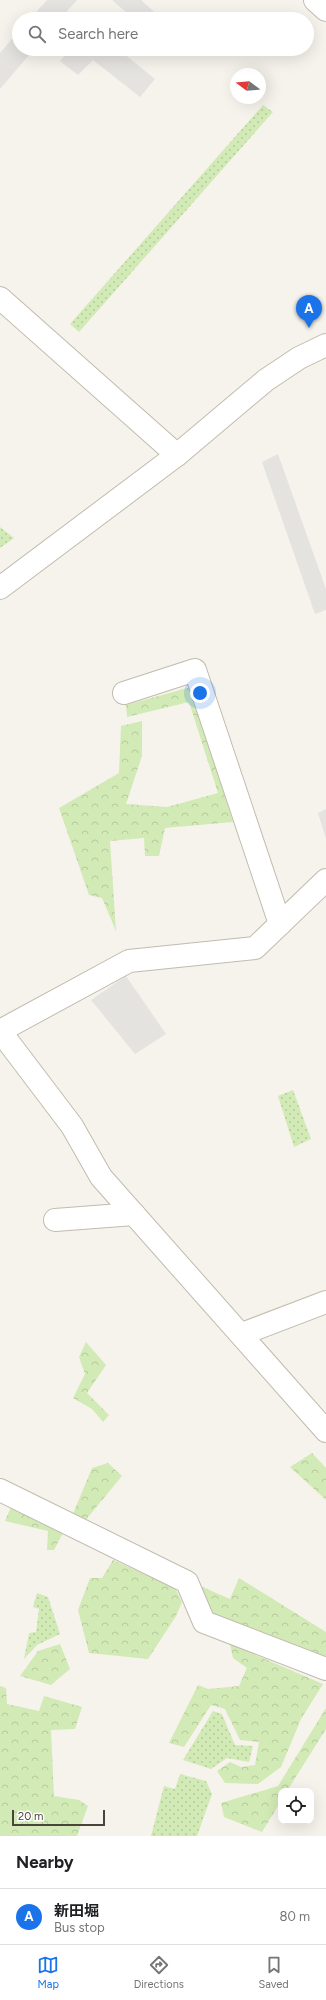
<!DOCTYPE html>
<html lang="en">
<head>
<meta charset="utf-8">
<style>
	body { margin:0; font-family:Figtree,"Noto Sans JP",sans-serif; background:#f2f2f2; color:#202124 }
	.controls { position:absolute; right:12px; bottom:12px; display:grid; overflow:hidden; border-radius:8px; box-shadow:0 4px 16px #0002 }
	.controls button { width:36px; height:36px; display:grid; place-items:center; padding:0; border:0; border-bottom:1px solid #e0e0e0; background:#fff; color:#202124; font:20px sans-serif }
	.compass { position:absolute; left:230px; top:68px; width:36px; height:36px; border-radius:50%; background:#fff; box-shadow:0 4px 16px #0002; rotate:286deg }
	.scale { position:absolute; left:12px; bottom:10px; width:93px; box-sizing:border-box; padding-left:4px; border:2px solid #4b4439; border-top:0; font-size:11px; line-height:14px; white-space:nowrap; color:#4b4439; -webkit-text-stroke:3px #fff; paint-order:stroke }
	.you { position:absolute; left:200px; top:693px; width:14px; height:14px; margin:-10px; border:3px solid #fff; border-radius:50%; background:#1a73e8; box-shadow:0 0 0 6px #1a73e833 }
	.badge { display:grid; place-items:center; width:26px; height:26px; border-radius:50%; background:#1a73e8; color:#fff; font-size:13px; font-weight:700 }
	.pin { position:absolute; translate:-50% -33px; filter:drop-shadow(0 1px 2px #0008) }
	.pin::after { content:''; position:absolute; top:21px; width:14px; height:12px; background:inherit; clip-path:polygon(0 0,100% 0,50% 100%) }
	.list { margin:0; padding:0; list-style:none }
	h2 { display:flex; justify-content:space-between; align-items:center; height:52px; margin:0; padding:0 16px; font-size:17px }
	h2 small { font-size:13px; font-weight:400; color:#757577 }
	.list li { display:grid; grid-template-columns:26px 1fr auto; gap:12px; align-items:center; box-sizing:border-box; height:56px; padding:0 16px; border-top:1px solid #e0e0e0 }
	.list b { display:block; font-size:15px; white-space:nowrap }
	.list p { margin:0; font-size:13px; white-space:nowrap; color:#757577 }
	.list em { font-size:13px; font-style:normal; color:#757577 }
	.icon { flex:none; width:22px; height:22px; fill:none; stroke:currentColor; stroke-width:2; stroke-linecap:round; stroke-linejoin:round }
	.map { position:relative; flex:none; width:326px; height:1836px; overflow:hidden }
	.search { position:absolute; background:#fff; box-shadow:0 4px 16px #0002; left:12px; right:12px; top:12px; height:44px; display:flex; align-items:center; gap:10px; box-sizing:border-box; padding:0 14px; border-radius:22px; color:#757577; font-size:15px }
	.sheet { height:108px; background:#fff }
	nav { display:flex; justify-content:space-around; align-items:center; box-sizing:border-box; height:56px; border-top:1px solid #e0e0e0; background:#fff; font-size:11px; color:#757577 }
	nav a { display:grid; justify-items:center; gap:2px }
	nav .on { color:#1a73e8 }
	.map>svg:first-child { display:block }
	.grass { fill:url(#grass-dots) }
	.forest { fill:url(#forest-crowns) }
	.parking { fill:#e5e3e0 }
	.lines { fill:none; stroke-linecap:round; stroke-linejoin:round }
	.minor-casing { stroke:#c2bbae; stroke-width:24 }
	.tertiary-casing { stroke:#c2bbae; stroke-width:24 }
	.minor { stroke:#fff; stroke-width:22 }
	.tertiary { stroke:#fff; stroke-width:22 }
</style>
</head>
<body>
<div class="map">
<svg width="326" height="1836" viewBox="0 0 326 1836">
	<defs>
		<pattern id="grass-dots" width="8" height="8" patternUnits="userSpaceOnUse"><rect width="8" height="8" fill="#d2eab5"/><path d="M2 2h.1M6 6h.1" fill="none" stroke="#b6ca9c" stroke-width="1.8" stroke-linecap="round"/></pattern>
		<pattern id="forest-crowns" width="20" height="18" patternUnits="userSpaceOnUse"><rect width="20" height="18" fill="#d2eab5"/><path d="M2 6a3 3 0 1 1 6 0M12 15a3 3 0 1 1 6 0" fill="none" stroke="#b6ca9c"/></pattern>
	</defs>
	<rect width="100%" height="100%" fill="#f6f3ec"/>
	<g class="grass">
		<polygon points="263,105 273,112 79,332 70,324"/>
		<polygon points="0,527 14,538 0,548"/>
		<polygon points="293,1090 311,1139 294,1147 278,1096"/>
		<polygon points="37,1593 48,1597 60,1634 37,1645 24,1659 29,1633 36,1632 39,1609 33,1607"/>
		<polygon points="213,1711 222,1714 235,1745 253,1746 249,1762 227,1758 211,1769 183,1760"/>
		<polygon points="180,1774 206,1781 212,1794 197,1836 151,1836 164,1786 175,1789"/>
	</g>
	<g class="forest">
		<polygon points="191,687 233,822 165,828 159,856 145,856 144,838 110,841 116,931 102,898 89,895 59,808 119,773 121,726 142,721 142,756 126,804 167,807 218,793 189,702 127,717 126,705"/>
		<polygon points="86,1342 106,1365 87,1393 109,1415 103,1422 92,1409 73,1398 85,1374 79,1357"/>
		<polygon points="312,1453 326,1468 326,1500 290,1467"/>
		<polygon points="108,1463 122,1476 84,1522 72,1516 92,1468"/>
		<polygon points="11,1507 64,1531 54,1550 47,1550 48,1531 5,1521"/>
		<polygon points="113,1560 175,1588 182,1602 176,1616 148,1659 89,1653 78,1610 90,1578 102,1578"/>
		<polygon points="239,1578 326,1632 326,1661 209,1614 198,1585 230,1599"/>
		<polygon points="60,1644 70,1669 51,1685 20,1676 38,1651"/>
		<polygon points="230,1644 323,1684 301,1719 281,1767 258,1784 225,1783 217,1771 230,1762 241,1767 255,1765 259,1742 240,1740 225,1709 211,1705 184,1747 169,1743 198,1685 208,1689 239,1686 247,1668 233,1658"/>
		<polygon points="0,1686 6,1688 7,1704 39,1711 44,1696 82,1707 75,1729 51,1730 54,1796 79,1800 88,1806 77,1836 0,1836"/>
		<polygon points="326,1708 326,1729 287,1791 281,1791 281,1801 262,1832 224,1817 221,1803 278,1786"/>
	</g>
	<g class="parking">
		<polygon points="47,0 77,0 60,19 30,19"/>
		<polygon points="112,0 141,0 162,19 134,19"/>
		<polygon points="19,31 19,49 34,49 0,89 0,53"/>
		<polygon points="71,49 118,49 155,79 140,97 93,60 78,75 60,61"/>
		<polygon points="278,454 326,589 326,610 315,614 262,462"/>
		<polygon points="326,809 326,839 318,813"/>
		<polygon points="126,976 166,1034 135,1054 91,1000"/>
	</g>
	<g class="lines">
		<g class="minor-casing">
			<g id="minor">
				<polyline points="315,0 326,10"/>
				<polyline points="0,298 177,455"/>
				<polyline points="124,693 195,670 280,924"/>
				<polyline points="0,1031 72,1126 101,1177 326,1431"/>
				<polyline points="0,1031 129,961 255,948 326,880"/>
				<polyline points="55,1220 134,1214"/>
				<polyline points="242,1334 326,1302"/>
				<polyline points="0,1490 187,1582 204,1622 326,1669"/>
			</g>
		</g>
		<g class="tertiary-casing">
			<polyline id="tertiary" points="0,588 177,455 266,380 299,358 326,345"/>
		</g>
		<use href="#minor" class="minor"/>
		<use href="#tertiary" class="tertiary"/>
	</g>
</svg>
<div class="controls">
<button><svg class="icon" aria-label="locate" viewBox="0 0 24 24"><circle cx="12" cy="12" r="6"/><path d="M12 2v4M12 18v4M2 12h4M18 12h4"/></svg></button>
</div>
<svg class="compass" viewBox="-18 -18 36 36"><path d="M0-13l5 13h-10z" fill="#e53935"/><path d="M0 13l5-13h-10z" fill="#757577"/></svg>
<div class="scale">20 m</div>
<div class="you"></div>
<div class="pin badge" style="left:309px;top:328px">A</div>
<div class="search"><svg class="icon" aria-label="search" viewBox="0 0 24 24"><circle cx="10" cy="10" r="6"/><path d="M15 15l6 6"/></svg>Search here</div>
</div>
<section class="sheet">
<h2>Nearby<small></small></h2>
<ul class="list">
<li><span class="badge">A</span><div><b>新田堀</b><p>Bus stop</p></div><em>80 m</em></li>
</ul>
</section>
<nav>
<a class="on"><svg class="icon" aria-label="map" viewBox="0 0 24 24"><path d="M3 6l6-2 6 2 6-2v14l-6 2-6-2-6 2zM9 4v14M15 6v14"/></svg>Map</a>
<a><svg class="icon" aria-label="directions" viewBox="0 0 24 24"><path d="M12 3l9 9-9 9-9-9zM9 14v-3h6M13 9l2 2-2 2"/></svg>Directions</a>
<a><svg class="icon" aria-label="saved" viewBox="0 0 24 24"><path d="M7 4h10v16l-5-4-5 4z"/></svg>Saved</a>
</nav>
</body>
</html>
